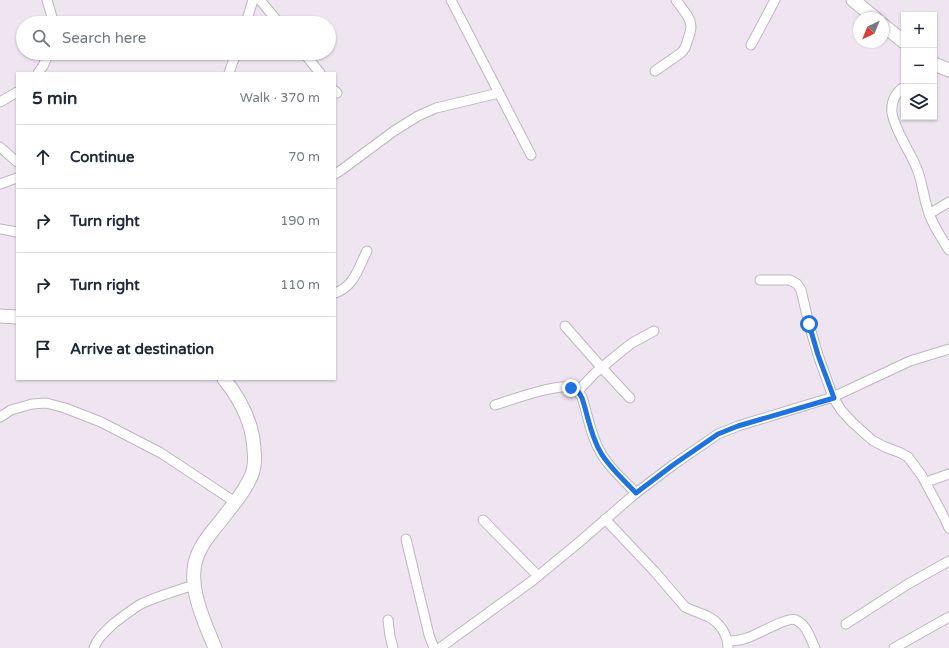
<!DOCTYPE html>
<html lang="en">
<head>
<meta charset="utf-8">
<style>
	body { margin:0; font-family:"Varela Round",sans-serif; background:#f2f2f3; color:#1f2937 }
	.controls { position:absolute; right:12px; top:12px; display:grid; overflow:hidden; border-radius:0px; box-shadow:0 1px 3px #0004 }
	.controls button { width:36px; height:36px; display:grid; place-items:center; padding:0; border:0; border-bottom:1px solid #e0e1e3; background:#fff; color:#1f2937; font:20px sans-serif }
	.compass { position:absolute; left:853px; top:12px; width:36px; height:36px; border-radius:50%; background:#fff; box-shadow:0 1px 3px #0004; rotate:223deg }
	.stop { position:absolute; width:12px; height:12px; margin:-9px; border:3px solid #1a73e8; border-radius:50%; background:#fff }
	.stop.end { background:#1a73e8; border-color:#fff; box-shadow:0 1px 4px #0008 }
	.list { margin:0; padding:0; list-style:none }
	h2 { display:flex; justify-content:space-between; align-items:center; height:52px; margin:0; padding:0 16px; font-size:17px }
	h2 small { font-size:13px; font-weight:400; color:#747a83 }
	.list li { display:grid; grid-template-columns:26px 1fr auto; gap:12px; align-items:center; box-sizing:border-box; height:64px; padding:0 16px; border-top:1px solid #e0e1e3 }
	.list b { display:block; font-size:15px; white-space:nowrap }
	.list em { font-size:13px; font-style:normal; color:#747a83 }
	.icon { flex:none; width:22px; height:22px; fill:none; stroke:currentColor; stroke-width:2; stroke-linecap:round; stroke-linejoin:round }
	.map { position:relative; flex:none; width:949px; height:648px; overflow:hidden }
	.search { position:absolute; background:#fff; box-shadow:0 1px 3px #0004; left:16px; top:16px; width:320px; height:44px; display:flex; align-items:center; gap:10px; box-sizing:border-box; padding:0 14px; border-radius:22px; color:#747a83; font-size:15px }
	.panel { position:absolute; background:#fff; box-shadow:0 1px 3px #0004; left:16px; top:72px; width:320px; height:308px; border-radius:0px }
	.map>svg:first-child { display:block }
	.lines { fill:none; stroke-linecap:round; stroke-linejoin:round }
	.street-casing { stroke:#beb6c1; stroke-width:11 }
	.secondary-casing { stroke:#beb6c1; stroke-width:15 }
	.street { stroke:#fff; stroke-width:9 }
	.secondary { stroke:#fff; stroke-width:13 }
	.route { stroke:#1a73e8; stroke-width:5 }
</style>
</head>
<body>
<div class="map">
<svg width="949" height="648" viewBox="0 0 949 648">
	<rect width="100%" height="100%" fill="#efe5f1"/>
	<g class="lines">
		<g class="street-casing">
			<g id="street">
				<polyline points="47,0 52,17 52,23"/>
				<polyline points="260,0 279,23"/>
				<polyline points="451,0 531,155"/>
				<polyline points="246,23 253,0"/>
				<polyline points="751,45 775,0"/>
				<polyline points="304,53 320,73"/>
				<polyline points="655,71 681,53 685,48 690,33 691,27 690,21 687,15 676,0"/>
				<polyline points="38,73 43,66 49,53"/>
				<polyline points="229,73 236,53"/>
				<path d="M904,87C895,93 891,102 892,113C895,131 910,151 917,169C922,181 923,194 927,207C931,223 941,237 949,250"/>
				<polyline points="335,91 337,93"/>
				<polyline points="0,102 12,95 17,92"/>
				<polyline points="0,147 17,162"/>
				<polyline points="335,174 340,171 394,131 418,116 436,108 499,93"/>
				<polyline points="0,184 17,178"/>
				<polyline points="929,214 949,202"/>
				<polyline points="0,229 17,232"/>
				<polyline points="760,280 790,280 797,284 801,290 809,324 818,355 833,397 841,410 853,423 872,440 885,447 901,453 908,457 922,476 945,519 949,528"/>
				<path d="M335,293C355,286 358,268 367,251"/>
				<polyline points="565,326 602,368 630,398"/>
				<polyline points="578,391 595,373 623,350 632,343 654,331"/>
				<path d="M495,405C511,400 559,382 574,388C578,390 579,394 582,397C588,416 591,437 601,453C609,468 625,481 636,493"/>
				<polyline points="0,417 11,410 32,404 46,403 65,408 101,422 161,453 235,502"/>
				<polyline points="926,482 949,474"/>
				<path d="M605,519L655,572L685,607C693,611 701,613 709,617C720,623 728,635 728,648"/>
				<polyline points="483,520 538,576"/>
				<polyline points="406,539 429,635 434,648"/>
				<polyline points="388,620 390,636 393,648"/>
				<polyline points="846,624 908,584 949,561"/>
				<path d="M728,641C735,641 741,640 747,638C757,635 788,616 796,620C807,625 810,638 815,648"/>
				<path d="M94,648C98,637 105,632 113,624C122,617 131,610 141,604C158,596 176,591 194,585"/>
				<polyline points="440,648 532,581 577,544 636,493 673,465 718,434 738,426 833,397 910,361 949,349"/>
				<polyline points="894,648 949,617"/>
			</g>
		</g>
		<g class="secondary-casing">
			<g id="secondary">
				<polyline points="853,0 875,18"/>
				<polyline points="883,25 904,42"/>
				<polyline points="934,64 949,70"/>
				<polyline points="0,316 17,317"/>
				<path d="M215,648C205,623 189,591 195,563C200,542 217,527 229,510C238,499 247,487 252,474C255,466 255,458 254,450C253,423 241,400 224,379"/>
			</g>
		</g>
		<use href="#street" class="street"/>
		<use href="#secondary" class="secondary"/>
	</g>
	<g class="lines">
		<path class="route" d="M571,388C577,389 579,392 582,398C588,416 591,437 601,453C609,467 625,481 636,493L673,465L718,434L738,426L834,398L818,355L809,324"/>
	</g>
</svg>
<div class="controls">
<button>+</button>
<button>−</button>
<button><svg class="icon" aria-label="layers" viewBox="0 0 24 24"><path d="M12 4l9 5-9 5-9-5zM3 14l9 5 9-5"/></svg></button>
</div>
<svg class="compass" viewBox="-18 -18 36 36"><path d="M0-13l5 13h-10z" fill="#e53935"/><path d="M0 13l5-13h-10z" fill="#747a83"/></svg>
<div class="stop" style="left:809px;top:324px"></div>
<div class="stop end" style="left:571px;top:388px"></div>
<div class="search"><svg class="icon" aria-label="search" viewBox="0 0 24 24"><circle cx="10" cy="10" r="6"/><path d="M15 15l6 6"/></svg>Search here</div>
<section class="panel">
<h2>5 min<small>Walk · 370 m</small></h2>
<ul class="list">
<li><svg class="icon" aria-label="ahead" viewBox="0 0 24 24"><path d="M12 20V5M6 11l6-6 6 6"/></svg><div><b>Continue</b></div><em>70 m</em></li>
<li><svg class="icon" aria-label="right" viewBox="0 0 24 24"><path d="M7 20v-9h11M14 6l5 5-5 5"/></svg><div><b>Turn right</b></div><em>190 m</em></li>
<li><svg class="icon" aria-label="right" viewBox="0 0 24 24"><path d="M7 20v-9h11M14 6l5 5-5 5"/></svg><div><b>Turn right</b></div><em>110 m</em></li>
<li><svg class="icon" aria-label="arrive" viewBox="0 0 24 24"><path d="M6 21V4h12l-3 4 3 4H6"/></svg><div><b>Arrive at destination</b></div></li>
</ul>
</section>
</div>
</body>
</html>
